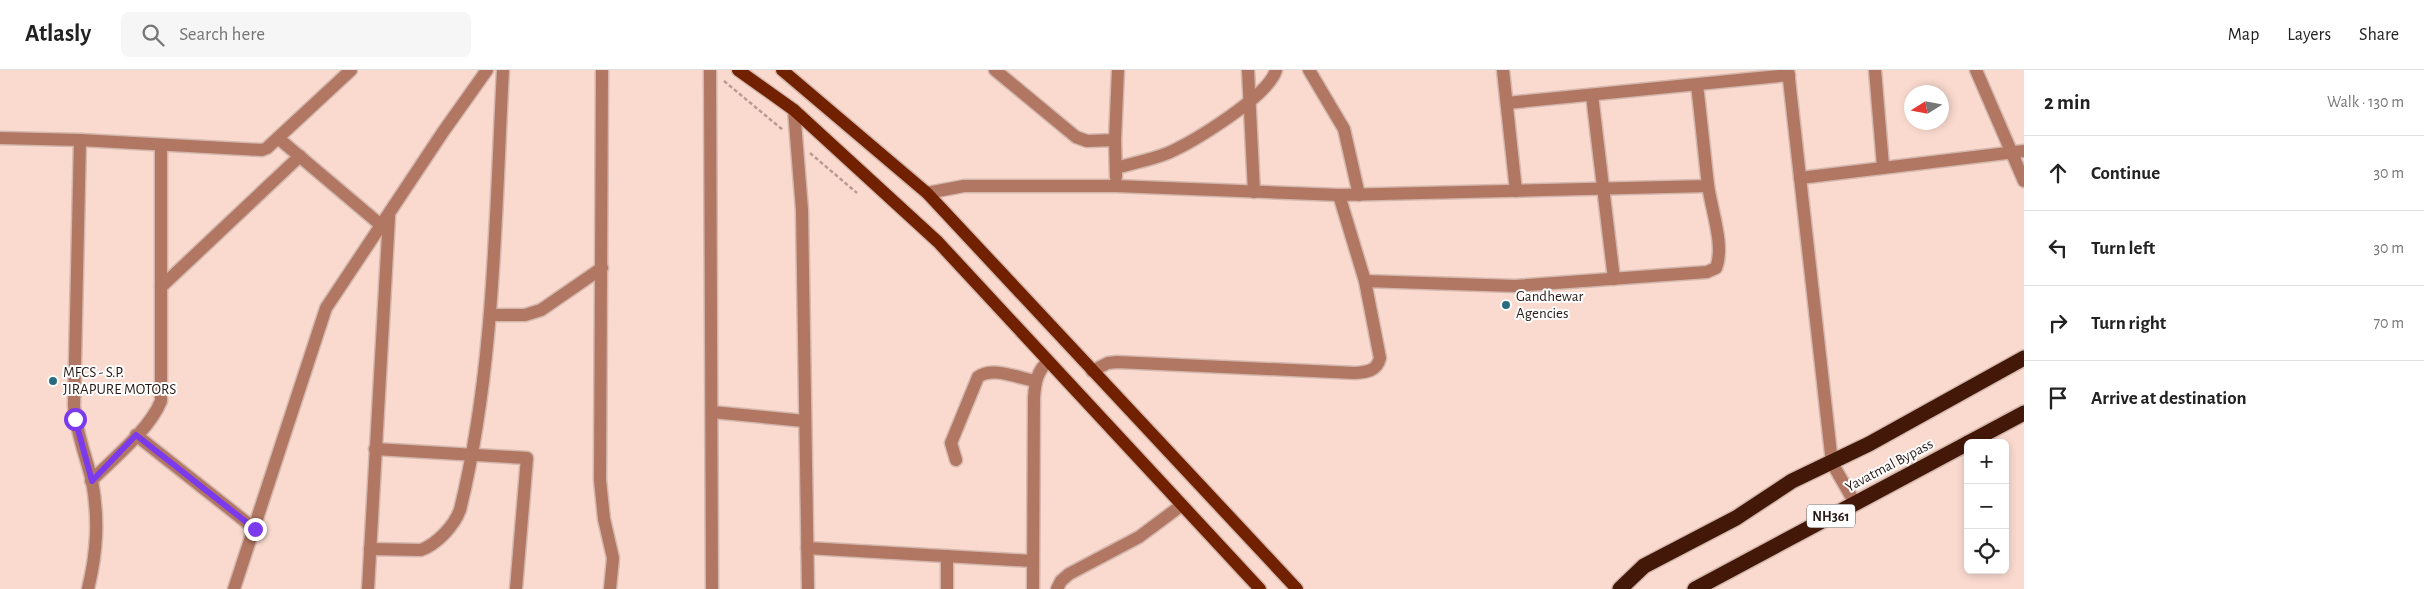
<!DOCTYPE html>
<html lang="en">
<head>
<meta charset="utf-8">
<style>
	body { margin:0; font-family:"Alegreya Sans",sans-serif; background:#f6f6f6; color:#222 }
	.controls { position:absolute; right:15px; bottom:15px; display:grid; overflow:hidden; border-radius:8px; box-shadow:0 2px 8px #0003 }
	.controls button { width:45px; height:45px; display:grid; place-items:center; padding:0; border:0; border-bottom:1px solid #e0e0e0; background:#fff; color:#222; font:25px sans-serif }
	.compass { position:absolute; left:1904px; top:15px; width:45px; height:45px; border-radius:50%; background:#fff; box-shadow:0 2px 8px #0003; rotate:259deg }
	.stop { position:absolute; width:15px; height:15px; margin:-11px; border:4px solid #7c3aed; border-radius:50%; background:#fff }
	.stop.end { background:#7c3aed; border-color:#fff; box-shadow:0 1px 5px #0008 }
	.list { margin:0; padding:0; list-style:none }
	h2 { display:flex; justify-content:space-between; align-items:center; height:65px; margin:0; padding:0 20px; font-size:21px }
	h2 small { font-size:16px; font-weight:400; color:#767676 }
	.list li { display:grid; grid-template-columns:32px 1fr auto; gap:15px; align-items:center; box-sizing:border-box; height:75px; padding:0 20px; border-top:1px solid #e0e0e0 }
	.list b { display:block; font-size:19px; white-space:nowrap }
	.list em { font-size:16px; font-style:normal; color:#767676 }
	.icon { flex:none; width:28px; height:28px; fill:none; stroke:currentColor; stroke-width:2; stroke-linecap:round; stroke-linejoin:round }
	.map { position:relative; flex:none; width:2024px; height:519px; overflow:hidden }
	header { display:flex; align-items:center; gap:30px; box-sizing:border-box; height:70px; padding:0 25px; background:#fff; border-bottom:1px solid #e0e0e0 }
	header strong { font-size:24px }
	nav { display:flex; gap:28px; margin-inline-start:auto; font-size:18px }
	.search { width:350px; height:45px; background:#f6f6f6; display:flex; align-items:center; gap:12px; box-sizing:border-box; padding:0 18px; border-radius:8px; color:#767676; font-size:19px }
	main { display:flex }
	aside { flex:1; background:#fff }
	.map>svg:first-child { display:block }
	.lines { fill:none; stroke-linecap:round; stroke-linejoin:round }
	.minor-casing { stroke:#d4b8ae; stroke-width:15 }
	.major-casing { stroke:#d4b8ae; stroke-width:15 }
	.highway-casing { stroke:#d4b8ae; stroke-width:18 }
	.path { stroke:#b69c93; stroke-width:2.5; stroke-dasharray:4 2.5; stroke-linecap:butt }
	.minor { stroke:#b17763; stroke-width:12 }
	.major { stroke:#712000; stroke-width:12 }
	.highway { stroke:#431809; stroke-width:15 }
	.route { stroke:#7c3aed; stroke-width:6 }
	.poi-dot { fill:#2a6c7f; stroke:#fff; stroke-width:2 }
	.labels { text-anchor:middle; stroke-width:4; stroke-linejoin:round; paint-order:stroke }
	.shield { fill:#fff; stroke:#695f5c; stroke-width:1 }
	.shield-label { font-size:14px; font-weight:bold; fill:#291b16 }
	.poi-label { font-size:15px; fill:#291b16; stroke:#fff; text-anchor:start }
	.street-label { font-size:15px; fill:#291b16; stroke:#fff }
</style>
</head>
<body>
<header>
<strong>Atlasly</strong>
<div class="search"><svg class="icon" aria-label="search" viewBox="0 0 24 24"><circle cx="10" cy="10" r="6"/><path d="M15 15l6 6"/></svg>Search here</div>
<nav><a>Map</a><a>Layers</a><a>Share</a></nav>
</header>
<main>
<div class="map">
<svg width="2024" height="519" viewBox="0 0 2024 519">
	<rect width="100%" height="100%" fill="#fadacf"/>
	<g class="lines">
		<g class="minor-casing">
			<g id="minor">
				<polyline points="602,0 600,410 604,449 613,488 610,519"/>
				<polyline points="710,0 712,519"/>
				<polyline points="995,0 1076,67 1087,71 1115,70 1116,107"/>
				<polyline points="1248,0 1254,122"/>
				<polyline points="1309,0 1344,59 1359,125"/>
				<polyline points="1503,0 1516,121"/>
				<polyline points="1788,0 1832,393 1855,433"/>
				<polyline points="1875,0 1883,96"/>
				<polyline points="1976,0 2024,111"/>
				<polyline points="1592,25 1614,209"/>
				<polyline points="1507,33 1789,5"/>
				<polyline points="794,40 802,140 808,519"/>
				<polyline points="0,68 80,70 262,80 267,78 351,0"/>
				<polyline points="278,68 382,156"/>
				<path d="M80,70L74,336C76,362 86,386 92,411C99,449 97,482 88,519"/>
				<polyline points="1115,70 1118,0"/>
				<path d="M1116,98C1133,93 1151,90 1168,83C1193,72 1269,26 1276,0"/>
				<polyline points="1800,108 2024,81"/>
				<polyline points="927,123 964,116 1116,116 1339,125 1708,116"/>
				<path d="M1365,211L1515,216L1707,202L1716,198C1725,176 1711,139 1708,115C1704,81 1701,48 1697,15"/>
				<polyline points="161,217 300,86"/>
				<polyline points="490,245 525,245 541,240 602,198"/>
				<path d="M1092,301L1108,293L1117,292L1355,303C1367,302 1377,301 1380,288L1365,211L1339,125"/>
				<polyline points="712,342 804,351"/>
				<polyline points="136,365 255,459"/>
				<polyline points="375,379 527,388 516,519"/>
				<path d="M956,390L951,373L978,307C992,296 1018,308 1035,311"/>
				<path d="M91,411C113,389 150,359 161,331V76"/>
				<polyline points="807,478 1032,491"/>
				<path d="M370,479L421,480C437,474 454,456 460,440C495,297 495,147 503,0"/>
				<polyline points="947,486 947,519"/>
				<polyline points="234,519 326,238 443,62 487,0"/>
				<polyline points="368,519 389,147"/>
				<path d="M1033,519L1034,328C1035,312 1037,302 1048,291"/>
				<polyline points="1057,519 1061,511 1069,504 1139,467 1182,435"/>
			</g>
		</g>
		<g class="major-casing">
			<g id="major">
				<polyline points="738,0 794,40 938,172 1260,519"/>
				<polyline points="782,0 927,123 1297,519"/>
			</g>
		</g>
		<g class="highway-casing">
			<g id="highway">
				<polyline points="1968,373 2024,343"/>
				<polyline points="1620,519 1644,496 1736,448 1792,411 1869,374 2024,288"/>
				<polyline points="1695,519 1968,373"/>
			</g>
		</g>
		<g class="path">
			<polyline points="724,11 783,60"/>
			<polyline points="810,83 857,123"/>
		</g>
		<use href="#minor" class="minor"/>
		<use href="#major" class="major"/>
		<use href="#highway" class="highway"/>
	</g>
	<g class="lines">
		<polyline class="route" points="75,349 92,411 136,365 255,459"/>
	</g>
	<g class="poi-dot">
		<circle cx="1506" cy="235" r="5"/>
		<circle cx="53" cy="311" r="5"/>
	</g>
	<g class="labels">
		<rect class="shield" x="1807" y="434.5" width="48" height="23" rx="4"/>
		<g class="shield-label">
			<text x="1831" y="451">NH361</text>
		</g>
		<g class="poi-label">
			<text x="1516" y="231">Gandhewar<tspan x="1516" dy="17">Agencies</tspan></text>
			<text x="63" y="307">MFCS - S.P.<tspan x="63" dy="17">JIRAPURE MOTORS</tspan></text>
		</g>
		<g class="street-label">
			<text transform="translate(1889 395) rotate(-28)" y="5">Yavatmal Bypass</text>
		</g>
	</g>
</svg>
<div class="controls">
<button>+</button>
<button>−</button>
<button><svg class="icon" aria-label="locate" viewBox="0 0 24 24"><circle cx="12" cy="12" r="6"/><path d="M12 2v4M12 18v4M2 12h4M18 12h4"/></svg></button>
</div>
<svg class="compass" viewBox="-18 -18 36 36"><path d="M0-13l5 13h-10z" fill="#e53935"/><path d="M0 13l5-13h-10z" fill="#767676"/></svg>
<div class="stop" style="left:75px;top:349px"></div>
<div class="stop end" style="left:255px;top:459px"></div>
</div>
<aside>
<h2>2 min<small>Walk · 130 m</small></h2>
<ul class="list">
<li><svg class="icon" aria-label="ahead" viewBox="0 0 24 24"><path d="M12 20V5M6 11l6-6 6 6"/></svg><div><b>Continue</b></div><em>30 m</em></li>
<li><svg class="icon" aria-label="left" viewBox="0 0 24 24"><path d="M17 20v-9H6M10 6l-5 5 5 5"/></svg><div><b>Turn left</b></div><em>30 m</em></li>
<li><svg class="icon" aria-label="right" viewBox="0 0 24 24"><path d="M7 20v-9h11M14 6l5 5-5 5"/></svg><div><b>Turn right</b></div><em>70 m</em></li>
<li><svg class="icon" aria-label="arrive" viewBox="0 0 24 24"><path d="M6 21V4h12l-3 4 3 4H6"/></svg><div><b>Arrive at destination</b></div></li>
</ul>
</aside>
</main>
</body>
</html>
